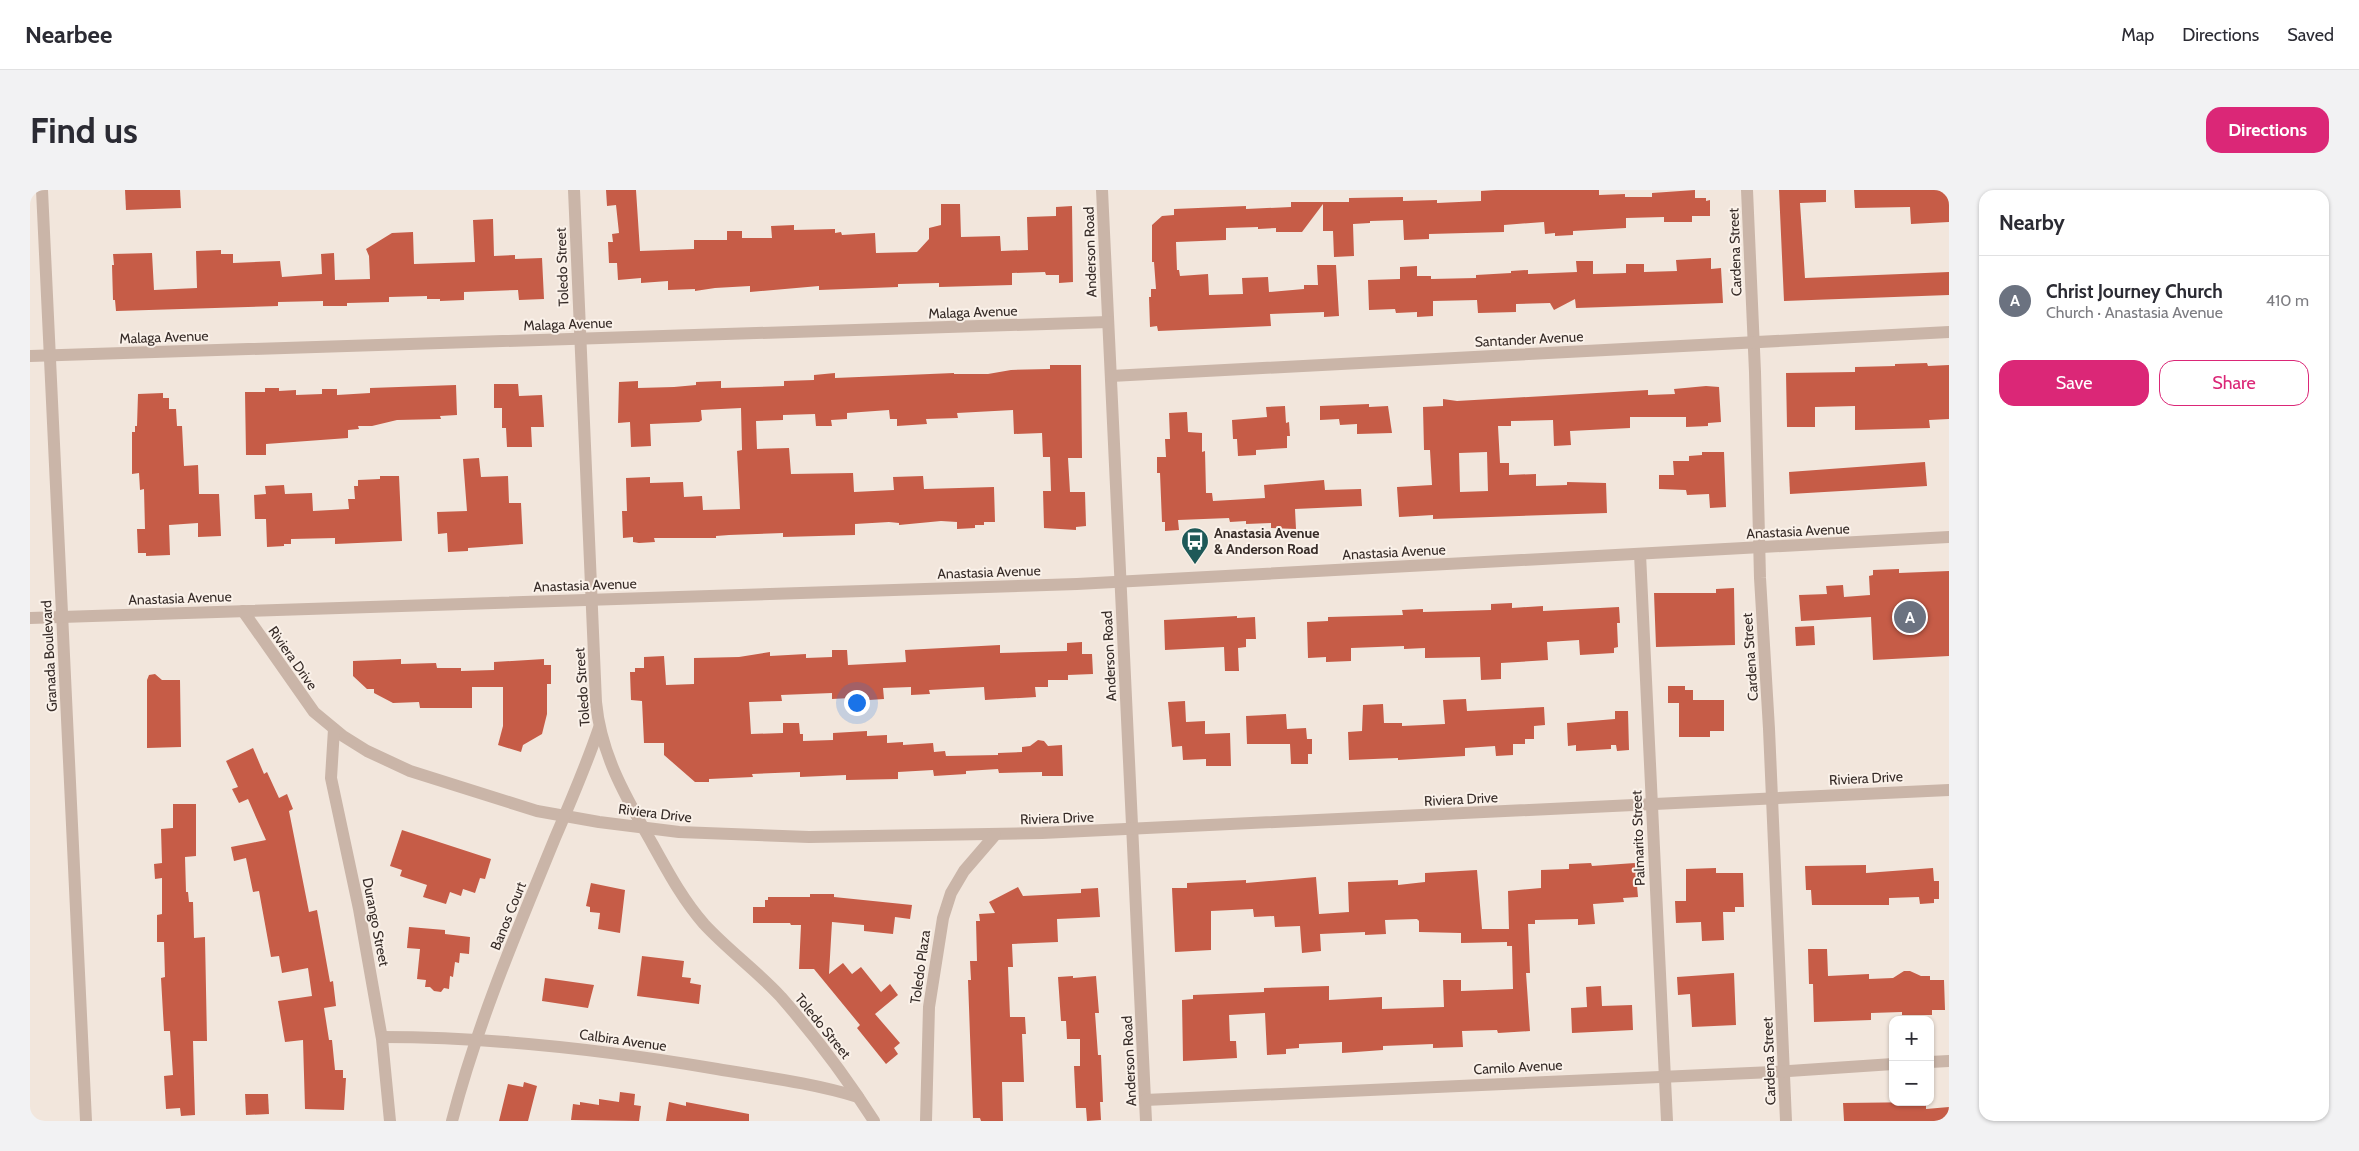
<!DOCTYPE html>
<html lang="en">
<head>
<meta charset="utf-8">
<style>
	body { margin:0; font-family:Cabin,sans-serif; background:#f2f2f3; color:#2b2b33 }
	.controls { position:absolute; right:15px; bottom:15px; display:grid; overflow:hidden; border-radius:10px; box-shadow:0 1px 4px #0004 }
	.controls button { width:45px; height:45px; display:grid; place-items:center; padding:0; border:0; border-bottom:1px solid #e1e1e2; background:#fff; color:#2b2b33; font:25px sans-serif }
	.you { position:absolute; left:826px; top:512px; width:18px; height:18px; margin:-12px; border:4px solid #fff; border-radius:50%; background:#1a73e8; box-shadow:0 0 0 8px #1a73e833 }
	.badge { display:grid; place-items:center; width:32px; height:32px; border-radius:50%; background:#db2777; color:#fff; font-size:16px; font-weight:700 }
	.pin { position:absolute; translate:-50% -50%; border:2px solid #fff; box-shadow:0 1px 5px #0006 }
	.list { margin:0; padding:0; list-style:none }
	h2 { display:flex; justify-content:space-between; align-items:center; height:65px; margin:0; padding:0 20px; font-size:21px }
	h2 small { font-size:16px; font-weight:400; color:#7c7c81 }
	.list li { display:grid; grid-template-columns:32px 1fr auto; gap:15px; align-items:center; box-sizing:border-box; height:90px; padding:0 20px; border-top:1px solid #e1e1e2 }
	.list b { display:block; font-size:19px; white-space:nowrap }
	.list p { margin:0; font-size:16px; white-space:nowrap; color:#7c7c81 }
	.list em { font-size:16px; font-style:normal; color:#7c7c81 }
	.actions { display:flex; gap:10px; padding:15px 20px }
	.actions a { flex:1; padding:11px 0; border:1px solid #db2777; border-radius:15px; text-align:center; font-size:18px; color:#db2777 }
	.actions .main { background:#db2777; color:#fff }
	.map { position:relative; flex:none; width:1919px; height:931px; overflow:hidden; border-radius:15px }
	header { display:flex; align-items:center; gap:30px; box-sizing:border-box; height:70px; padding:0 25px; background:#fff; border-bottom:1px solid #e1e1e2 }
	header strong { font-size:24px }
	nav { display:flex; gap:28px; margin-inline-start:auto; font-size:18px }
	.intro { display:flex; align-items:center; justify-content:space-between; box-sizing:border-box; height:120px; padding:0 30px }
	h1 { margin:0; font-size:35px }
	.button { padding:12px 22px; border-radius:15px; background:#db2777; color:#fff; font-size:18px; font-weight:700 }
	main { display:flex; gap:30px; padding:0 30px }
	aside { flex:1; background:#fff; border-radius:15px; box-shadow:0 1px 4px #0004 }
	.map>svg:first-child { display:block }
	.building { fill:#c65c47; fill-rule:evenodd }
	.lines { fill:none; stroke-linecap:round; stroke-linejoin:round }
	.minor { stroke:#cab5a8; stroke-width:12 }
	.labels { text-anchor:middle; stroke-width:4; stroke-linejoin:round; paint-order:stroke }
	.street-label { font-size:14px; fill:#372c28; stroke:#faf1e9 }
	.poi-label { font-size:14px; font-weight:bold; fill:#372c28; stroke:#faf1e9; text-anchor:start }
</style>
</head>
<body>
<header>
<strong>Nearbee</strong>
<nav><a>Map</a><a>Directions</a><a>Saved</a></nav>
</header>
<div class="intro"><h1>Find us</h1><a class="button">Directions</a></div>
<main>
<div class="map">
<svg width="1919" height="931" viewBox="0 0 1919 931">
	<rect width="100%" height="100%" fill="#f2e6dc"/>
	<g class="building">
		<polygon points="95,0 150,0 151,18 96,20"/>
		<polygon points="576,0 606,0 610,61 664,59 664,50 697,50 697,41 712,41 712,48 742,48 741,36 764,35 764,40 805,39 805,43 811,42 812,45 845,43 846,63 887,62 899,49 899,38 911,35 911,14 930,14 931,47 970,46 971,61 998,60 997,27 1026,26 1026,17 1042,16 1043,92 1029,93 1029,85 1016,85 1015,82 982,83 982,95 909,97 909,93 868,94 868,97 789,100 789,96 720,102 720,96 685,98 665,101 665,99 638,100 638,91 611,93 611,88 588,90 587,73 579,73 578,52 583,52 582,44 589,43 586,15 577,16"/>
		<polygon points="1466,0 1569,0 1569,5 1595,4 1595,7 1622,7 1622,3 1665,0 1665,8 1676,8 1676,11 1680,10 1680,26 1662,26 1662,32 1634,32 1634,27 1596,28 1596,38 1543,41 1543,45 1525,46 1525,43 1515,44 1514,32 1474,35 1474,42 1399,44 1399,49 1374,50 1373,30 1340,31 1340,33 1323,34 1324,66 1304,67 1303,41 1293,41 1293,14 1272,42 1246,42 1246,38 1228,39 1228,37 1196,38 1196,50 1146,52 1147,80 1149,80 1150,86 1178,84 1179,105 1213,104 1212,88 1238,87 1239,102 1274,99 1274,95 1288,95 1287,75 1306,75 1309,126 1294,127 1294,122 1240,124 1241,136 1128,141 1127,136 1120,137 1119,107 1121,107 1121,99 1126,99 1124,72 1122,72 1122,35 1132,26 1144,25 1144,19 1216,16 1216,19 1261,17 1261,12 1319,12 1319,8 1373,7 1373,11 1407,10 1407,13 1451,11 1451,1"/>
		<polygon points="1749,0 1796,0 1796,12 1770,13 1775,88 1919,82 1919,105 1754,111"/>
		<polygon points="1824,0 1919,0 1919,32 1881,34 1880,17 1825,18"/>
		<polygon points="463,29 464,66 485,65 485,69 512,68 514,109 489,110 488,100 434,102 434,110 410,111 410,109 397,109 397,106 359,107 359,112 317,113 317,116 293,116 293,111 248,112 248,116 86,121 85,110 83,110 82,75 84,75 83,64 122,63 124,100 167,98 166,61 191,60 191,64 203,64 203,73 250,71 252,87 292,84 291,64 304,63 305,90 340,89 339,66 336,59 362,43 383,42 384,74 445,72 443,30"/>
		<polygon points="1681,68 1681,79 1691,78 1693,113 1546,118 1545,109 1524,120 1520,113 1486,114 1486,122 1448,123 1447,110 1403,111 1403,126 1387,127 1387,122 1366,123 1365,119 1339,120 1338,90 1370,89 1370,77 1387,76 1387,86 1401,86 1401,89 1446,88 1446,85 1481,83 1481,81 1498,80 1498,84 1547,82 1546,71 1563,71 1563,84 1596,83 1596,74 1614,74 1614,82 1647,81 1646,70"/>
		<polygon points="1897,173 1898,176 1919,175 1919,229 1899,230 1900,238 1825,240 1825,216 1785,217 1785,237 1757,237 1756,183 1825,182 1825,177 1865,176 1865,174"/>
		<polygon points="1020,175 1051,175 1052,268 1038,268 1040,302 1055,302 1056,336 1046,337 1046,340 1014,338 1013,301 1021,301 1020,267 1013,267 1012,243 984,244 983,220 927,223 928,228 896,229 897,234 867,236 867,229 860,229 859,220 817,223 817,229 801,230 802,236 786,236 785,224 753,225 753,230 726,231 727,259 759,258 761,284 823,283 824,302 864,300 863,287 893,286 894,299 964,297 965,332 954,332 954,335 945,335 945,338 927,339 927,332 911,331 869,335 869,333 859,332 825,334 825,345 753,347 753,343 699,345 686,346 686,348 624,348 625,352 609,353 603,352 603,347 593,348 592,321 597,321 596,288 620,287 620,293 653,292 654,307 672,306 673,320 710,319 707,261 712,260 711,218 671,220 672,230 669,232 620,234 621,256 601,257 600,232 588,233 589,192 608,191 608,198 644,197 666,195 666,192 691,191 691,198 754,196 754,191 784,190 784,185 805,183 805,188 924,183 924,184 958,184 981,180 1020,179"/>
		<polygon points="464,194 488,194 489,206 512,205 514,237 501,237 502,257 477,257 476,238 472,238 472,218 464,218"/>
		<polygon points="426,195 427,225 410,226 411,229 367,230 342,236 328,236 329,239 318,240 318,248 236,254 236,265 216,265 215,202 235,202 235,198 249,198 249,201 266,200 266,205 292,204 292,199 307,199 307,205 340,203 340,198"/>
		<path d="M1676,196L1689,197L1691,232L1678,233V236L1656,237V227H1600V238L1540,241L1541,255L1524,256L1523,230L1481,231V236H1468L1470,273H1479V285L1506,284V296L1537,295V292L1576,293L1577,323L1403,329V325L1369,327L1367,297L1402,295L1400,260H1394L1393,217L1413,216V209L1427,211L1618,200V205L1645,204L1644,199ZM1457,262L1458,301L1430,302L1429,263Z"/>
		<polygon points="133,203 133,208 139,208 139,219 146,219 147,236 152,236 154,276 168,275 169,304 189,304 191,346 168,347 168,333 139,335 140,365 116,366 116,363 108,363 107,339 115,339 114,299 110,300 109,283 102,284 102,242 105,242 105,236 107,236 108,204"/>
		<polygon points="1339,214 1339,217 1358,216 1362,243 1327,244 1327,234 1310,235 1309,229 1290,230 1290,216"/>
		<polygon points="1255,216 1256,233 1259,232 1260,246 1257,246 1257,258 1226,260 1226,265 1208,266 1207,249 1203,249 1202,230 1237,227 1236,217"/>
		<polygon points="1157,222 1158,242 1172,243 1172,262 1175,261 1176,303 1182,303 1183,311 1235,308 1234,295 1294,290 1295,300 1331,299 1332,316 1265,319 1266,339 1241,338 1241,333 1216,334 1216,331 1200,332 1199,328 1148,330 1149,340 1135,341 1135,332 1132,332 1130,283 1127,283 1127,267 1136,267 1135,249 1140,249 1139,223"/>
		<polygon points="1672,262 1694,262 1696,317 1680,318 1679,304 1657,305 1656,300 1629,299 1629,285 1644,285 1643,271 1659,271 1659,266 1672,265"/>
		<polygon points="449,268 451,287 478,286 479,313 491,313 493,354 438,358 438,361 418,362 417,343 408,344 407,322 437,321 433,269"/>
		<polygon points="1895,272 1897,296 1760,304 1759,282"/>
		<polygon points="350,286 369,286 372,351 305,354 305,348 261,349 261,354 254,354 254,356 237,357 236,329 225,329 224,305 236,304 235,296 254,295 255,304 282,303 283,321 319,319 318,309 325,309 324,296 328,296 328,290 350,289"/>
		<polygon points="1869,379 1869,383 1919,381 1919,466 1843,470 1841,427 1771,431 1769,405 1797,404 1796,396 1813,395 1814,407 1840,405 1839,386 1843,385 1843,380"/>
		<polygon points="1704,398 1705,455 1626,457 1624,403 1686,403 1686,399"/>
		<polygon points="1482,413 1482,418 1513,416 1513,421 1589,417 1590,433 1587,433 1588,457 1584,458 1584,463 1550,465 1549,450 1517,452 1518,470 1471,473 1471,489 1451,490 1450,467 1395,468 1395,458 1374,459 1374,456 1321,458 1321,471 1296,472 1296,467 1278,468 1277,432 1298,431 1298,427 1373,425 1372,420 1393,419 1393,422 1461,420 1461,414"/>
		<polygon points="1207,426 1207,428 1225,427 1226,449 1216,449 1216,457 1208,458 1209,481 1195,481 1194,457 1135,460 1134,430"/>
		<polygon points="1784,436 1785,455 1766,456 1765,437"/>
		<polygon points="1052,452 1052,464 1062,464 1063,484 1038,485 1038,490 1018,490 1018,497 1005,497 1006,507 955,510 954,497 899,500 900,504 881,505 881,497 853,498 854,509 839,510 839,507 802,509 802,503 751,505 752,511 719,512 721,544 753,543 753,533 769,533 770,544 773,544 773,551 803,550 803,543 837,541 837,546 857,545 857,553 873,552 873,555 903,553 904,562 915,561 916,566 968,565 968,563 992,562 992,557 1000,556 1008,550 1014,551 1018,556 1032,555 1033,586 1012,586 1012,582 969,583 968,579 936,581 936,584 904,586 903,580 868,582 868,589 816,590 816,585 770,587 770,582 722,584 723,587 679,589 679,592 665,592 634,565 634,553 614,553 612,511 601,510 600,482 605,482 605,478 614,478 614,467 634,466 636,495 664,494 664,468 709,467 740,462 740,466 776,464 776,468 802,467 802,460 817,460 818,475 876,472 875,460 970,455 970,463 1037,461 1037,453"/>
		<polygon points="371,469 371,474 406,473 407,478 431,478 431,481 464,480 464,472 514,469 514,475 521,475 521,494 517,494 517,524 512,544 493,555 491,562 468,555 473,536 473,497 442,497 442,518 390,518 389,512 363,513 344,503 344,499 337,499 323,486 323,471"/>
		<polygon points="125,484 132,490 150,490 151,557 117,558 117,490 119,485"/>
		<polygon points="1638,496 1655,496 1655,500 1663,500 1663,510 1694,510 1694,541 1680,541 1680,547 1649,547 1649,513 1638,513"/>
		<polygon points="1436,509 1437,521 1514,517 1515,535 1504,536 1504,549 1495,549 1495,554 1483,554 1483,565 1466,566 1465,556 1435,558 1435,566 1368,570 1368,568 1319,570 1318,542 1332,541 1333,515 1353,514 1354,533 1372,533 1372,536 1415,534 1413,510"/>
		<polygon points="1155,511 1156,532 1175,531 1175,544 1200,543 1201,576 1176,576 1176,569 1153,570 1152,556 1142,557 1138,512"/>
		<polygon points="1585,521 1598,521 1599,560 1587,561 1586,555 1581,555 1581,559 1546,561 1546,555 1538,556 1537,533 1585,529"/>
		<polygon points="1256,524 1257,539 1276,538 1277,549 1282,549 1282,564 1278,564 1278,574 1261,574 1260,554 1217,554 1216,526"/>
		<polygon points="223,558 234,584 237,582 249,608 257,604 263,619 259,621 279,722 287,720 300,792 303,791 306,816 294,818 299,850 302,850 305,880 313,880 313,888 316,888 314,920 275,919 273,850 255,852 248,811 282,806 278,778 252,783 249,766 241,767 229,701 223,702 216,668 204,671 201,657 236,650 218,609 209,613 202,599 208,597 196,571"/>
		<polygon points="143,614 166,614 166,666 155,667 156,702 158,702 159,712 163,712 164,748 175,747 177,851 163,851 165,925 151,926 150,918 136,919 134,886 143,885 140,841 134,841 131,788 135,787 134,752 127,752 127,725 132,724 132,688 125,689 124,674 132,673 131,639 143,638"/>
		<polygon points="372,640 461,669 455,689 450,688 445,703 433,699 431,706 420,702 416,714 393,707 397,695 370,686 372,680 360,676"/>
		<polygon points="1561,673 1562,676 1605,673 1608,707 1593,708 1594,712 1563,714 1565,734 1548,735 1548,729 1505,730 1505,734 1498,734 1500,783 1496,783 1500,841 1468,843 1467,840 1432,841 1433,857 1403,858 1403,854 1353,856 1353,860 1312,863 1312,852 1269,854 1269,858 1256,859 1256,864 1237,865 1235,823 1199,825 1200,851 1206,851 1207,868 1153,871 1152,810 1163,809 1163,805 1234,802 1234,798 1299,796 1299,810 1352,807 1352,819 1414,817 1413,790 1431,790 1431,801 1483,799 1482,756 1477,756 1477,752 1431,753 1431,743 1389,742 1389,731 1387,729 1355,730 1356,744 1335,745 1335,742 1290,744 1291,761 1272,763 1270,736 1245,737 1244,726 1224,727 1223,719 1181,721 1181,760 1145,762 1142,698 1157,698 1157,693 1216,690 1216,693 1286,687 1289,724 1319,722 1318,692 1368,690 1368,695 1395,692 1395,683 1447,680 1452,739 1479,739 1478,701 1511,698 1511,680 1539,679 1539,674"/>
		<polygon points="1836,675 1836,683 1903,678 1904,691 1909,691 1909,709 1904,709 1904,713 1890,714 1889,707 1859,708 1859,715 1782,715 1781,700 1776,700 1775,676"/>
		<polygon points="1686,678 1686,683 1713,683 1714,717 1705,717 1705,722 1693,722 1694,750 1672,751 1671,732 1646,733 1645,711 1656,711 1656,679"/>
		<polygon points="561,693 595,700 590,743 568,739 570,723 560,722 560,717 556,716"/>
		<polygon points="988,697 993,706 1051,703 1051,699 1068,698 1070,727 1027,729 1028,752 982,754 983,777 978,777 980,827 995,827 996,844 992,844 994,892 972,892 973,931 951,931 950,928 943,928 938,790 941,790 940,771 947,771 946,731 950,731 949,724 965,723 959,712"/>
		<polygon points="780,704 804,704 804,707 882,715 880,729 865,727 863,744 834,741 834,735 802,732 799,784 813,773 822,784 831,777 851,802 860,794 868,805 845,824 870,853 864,858 868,864 856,874 827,838 830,835 784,779 769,779 771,735 761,735 760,733 723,733 723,717 735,717 735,710 738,710 738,707 780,707"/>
		<polygon points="379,737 415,740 415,744 440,747 439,764 430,763 429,773 425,772 423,787 420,786 419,799 414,798 411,802 404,801 400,797 395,797 396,790 387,789 390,759 377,758"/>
		<polygon points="1778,759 1797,759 1798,786 1839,784 1839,789 1863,788 1874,781 1880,781 1891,786 1900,786 1900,790 1914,790 1915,820 1902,820 1902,825 1872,825 1872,822 1841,823 1841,830 1784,832 1783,794 1779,794"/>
		<polygon points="612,766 654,771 652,787 661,788 660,793 671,795 669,814 607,806"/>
		<polygon points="1704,783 1706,835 1662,837 1660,804 1648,805 1647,787"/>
		<polygon points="1043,786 1043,788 1066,786 1069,823 1065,823 1068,865 1071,865 1073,912 1070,912 1071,930 1057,931 1056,918 1046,918 1044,876 1050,876 1050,849 1037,849 1036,831 1031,831 1028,787"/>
		<polygon points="515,788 564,795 558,818 512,811"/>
		<polygon points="1571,796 1572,816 1602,815 1603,840 1542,843 1541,818 1557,817 1556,797"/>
		<polygon points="494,892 507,896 498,931 469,931 478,894 493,897"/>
		<polygon points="590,902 605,904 604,915 611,916 609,931 541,930 543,914 550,915 550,912 569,915 569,909 589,912"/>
		<polygon points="215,904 238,904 239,924 216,925"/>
		<polygon points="639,912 656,916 656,912 719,924 719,931 636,931"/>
		<polygon points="1896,912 1896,919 1919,917 1919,931 1814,931 1813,913"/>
	</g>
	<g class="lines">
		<g class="minor">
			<polyline points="12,0 56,931"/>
			<path d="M544,0L566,512C571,566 597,609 623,655C638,682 653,710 674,734C698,760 727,781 751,807C785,846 816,887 844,931"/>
			<polyline points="1072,0 1116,931"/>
			<polyline points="1717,0 1725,182 1730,388 1739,539 1756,931"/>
			<polyline points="0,166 1078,132"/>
			<polyline points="1081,186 1919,142"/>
			<polyline points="1610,364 1637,931"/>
			<polyline points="213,421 284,522 313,546 337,561 380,581 507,621 569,632 649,642 779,647 1012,643 1919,600"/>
			<polyline points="0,428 1047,394 1919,347"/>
			<polyline points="304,539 301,588 329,719 352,849 360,931"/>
			<path d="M352,847C465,847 576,860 687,879C734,887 782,893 828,907"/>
			<polyline points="1900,872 1919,871"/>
			<polyline points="1115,910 1743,882 1863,874"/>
			<path d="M422,931C447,834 487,741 525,648C541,611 556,576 569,538"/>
			<polyline points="896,931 899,817 913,728 921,703 934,681 965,645"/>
		</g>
	</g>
	<defs>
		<g id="bus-pin" transform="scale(1.4375)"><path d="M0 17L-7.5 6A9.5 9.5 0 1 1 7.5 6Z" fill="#1e5958" stroke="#faf1e9"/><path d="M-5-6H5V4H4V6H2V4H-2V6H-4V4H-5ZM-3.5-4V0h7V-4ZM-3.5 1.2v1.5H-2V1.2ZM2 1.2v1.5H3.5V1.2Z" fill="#fff"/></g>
	</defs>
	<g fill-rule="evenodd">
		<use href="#bus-pin" x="1165" y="351"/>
	</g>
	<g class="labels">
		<g class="street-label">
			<text transform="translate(1060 62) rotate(-92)" y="5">Anderson Road</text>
			<text transform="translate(1705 62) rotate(-92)" y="5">Cardena Street</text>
			<text transform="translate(532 77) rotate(-92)" y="5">Toledo Street</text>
			<text transform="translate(943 122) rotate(-2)" y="5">Malaga Avenue</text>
			<text transform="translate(538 134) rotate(-2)" y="5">Malaga Avenue</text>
			<text transform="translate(134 147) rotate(-2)" y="5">Malaga Avenue</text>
			<text transform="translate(1499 149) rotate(-3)" y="5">Santander Avenue</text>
			<text transform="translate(1768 341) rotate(-3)" y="5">Anastasia Avenue</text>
			<text transform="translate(1364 362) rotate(-3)" y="5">Anastasia Avenue</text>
			<text transform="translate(959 382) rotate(-2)" y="5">Anastasia Avenue</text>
			<text transform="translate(555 395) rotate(-2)" y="5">Anastasia Avenue</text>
			<text transform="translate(150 408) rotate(-2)" y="5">Anastasia Avenue</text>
			<text transform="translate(19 466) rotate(-93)" y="5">Granada Boulevard</text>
			<text transform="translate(1079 466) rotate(-93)" y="5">Anderson Road</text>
			<text transform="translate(1720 467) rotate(-94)" y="5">Cardena Street</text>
			<text transform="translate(263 468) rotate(55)" y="5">Riviera Drive</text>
			<text transform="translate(552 497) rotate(-94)" y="5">Toledo Street</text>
			<text transform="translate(1836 588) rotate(-3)" y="5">Riviera Drive</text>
			<text transform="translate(1431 609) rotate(-3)" y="5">Riviera Drive</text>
			<text transform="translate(625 623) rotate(7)" y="5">Riviera Drive</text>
			<text transform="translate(1027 628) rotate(-2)" y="5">Riviera Drive</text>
			<text transform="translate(1608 648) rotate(-92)" y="5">Palmarito Street</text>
			<text transform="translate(478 726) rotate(-68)" y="5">Banos Court</text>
			<text transform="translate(346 732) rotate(79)" y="5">Durango Street</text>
			<text transform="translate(890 777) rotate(-82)" y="5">Toledo Plaza</text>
			<text transform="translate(793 836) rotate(51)" y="5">Toledo Street</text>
			<text transform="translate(593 850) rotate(8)" y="5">Calbira Avenue</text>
			<text transform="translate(1099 871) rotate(-93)" y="5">Anderson Road</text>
			<text transform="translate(1739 871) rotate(-92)" y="5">Cardena Street</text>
			<text transform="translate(1488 877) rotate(-3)" y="5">Camilo Avenue</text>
		</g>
		<g class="poi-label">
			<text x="1184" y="348">Anastasia Avenue<tspan x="1184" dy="16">&amp; Anderson Road</tspan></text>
		</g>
	</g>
</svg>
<div class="controls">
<button>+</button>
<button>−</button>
</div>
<div class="you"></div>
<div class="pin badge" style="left:1880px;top:427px;background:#6b7280">A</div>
</div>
<aside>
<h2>Nearby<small></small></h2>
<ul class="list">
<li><span class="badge" style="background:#6b7280">A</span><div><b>Christ Journey Church</b><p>Church · Anastasia Avenue</p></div><em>410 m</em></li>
</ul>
<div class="actions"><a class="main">Save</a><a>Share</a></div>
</aside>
</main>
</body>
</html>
